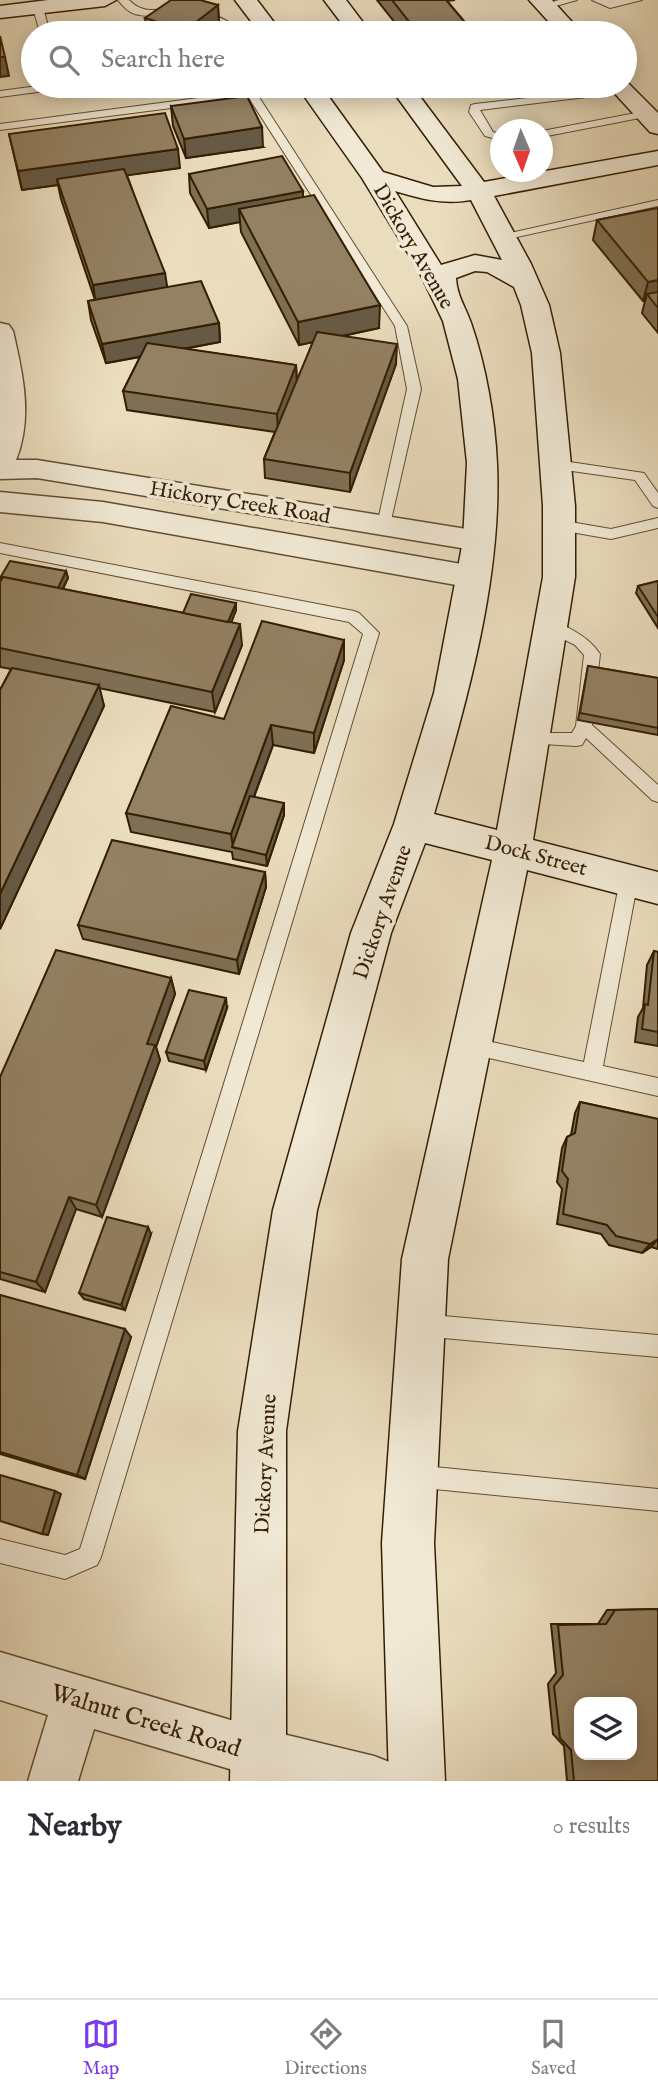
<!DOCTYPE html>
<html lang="en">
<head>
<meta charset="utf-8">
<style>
	body { margin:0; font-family:"IM FELL English",serif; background:#f7f7f7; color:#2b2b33 }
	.controls { position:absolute; right:21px; bottom:21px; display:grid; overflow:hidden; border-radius:14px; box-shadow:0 4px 18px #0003 }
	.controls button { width:63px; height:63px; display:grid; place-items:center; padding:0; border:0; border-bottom:2px solid #e1e1e2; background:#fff; color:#2b2b33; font:35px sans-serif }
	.compass { position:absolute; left:490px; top:119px; width:63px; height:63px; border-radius:50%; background:#fff; box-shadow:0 4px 18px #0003; rotate:178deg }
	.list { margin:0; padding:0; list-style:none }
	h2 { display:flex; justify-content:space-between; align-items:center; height:91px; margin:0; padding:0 28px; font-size:30px }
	h2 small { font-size:23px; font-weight:400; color:#7c7c81 }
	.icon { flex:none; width:38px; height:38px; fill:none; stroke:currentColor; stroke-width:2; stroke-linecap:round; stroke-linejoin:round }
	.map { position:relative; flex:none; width:658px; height:1781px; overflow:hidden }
	.search { position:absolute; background:#fff; box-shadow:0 4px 18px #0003; left:21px; right:21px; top:21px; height:77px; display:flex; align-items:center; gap:18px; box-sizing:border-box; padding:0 24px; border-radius:38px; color:#7c7c81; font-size:26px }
	.sheet { height:217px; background:#fff }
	nav { display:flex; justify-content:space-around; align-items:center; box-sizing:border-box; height:98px; border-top:2px solid #e1e1e2; background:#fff; font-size:19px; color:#7c7c81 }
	nav a { display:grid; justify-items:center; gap:4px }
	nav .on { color:#7c3aed }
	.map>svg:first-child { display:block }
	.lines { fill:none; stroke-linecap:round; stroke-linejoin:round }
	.lane-casing { stroke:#624e30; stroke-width:2 }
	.street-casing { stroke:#624e30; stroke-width:3 }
	.secondary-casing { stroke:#341e00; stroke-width:3 }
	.lane { fill:#f1e9d5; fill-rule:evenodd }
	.street { fill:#f1e9d5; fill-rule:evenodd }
	.secondary { fill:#f1e9d5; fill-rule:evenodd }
	.wall { fill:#7e6f55; stroke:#341e00; stroke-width:2 }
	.shaded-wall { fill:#675a45; stroke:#341e00; stroke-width:2 }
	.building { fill:#938163; stroke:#341e00; stroke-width:2; fill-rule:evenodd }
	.labels { text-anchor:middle; stroke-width:7; stroke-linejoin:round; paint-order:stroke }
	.street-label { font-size:21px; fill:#341e00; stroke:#f1e9d5 }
	.near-street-label { font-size:24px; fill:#341e00; stroke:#f1e9d5 }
</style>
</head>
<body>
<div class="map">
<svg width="658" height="1781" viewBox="0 0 658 1781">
	<rect width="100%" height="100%" fill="#eaddbe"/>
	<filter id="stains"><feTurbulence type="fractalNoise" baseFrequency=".00286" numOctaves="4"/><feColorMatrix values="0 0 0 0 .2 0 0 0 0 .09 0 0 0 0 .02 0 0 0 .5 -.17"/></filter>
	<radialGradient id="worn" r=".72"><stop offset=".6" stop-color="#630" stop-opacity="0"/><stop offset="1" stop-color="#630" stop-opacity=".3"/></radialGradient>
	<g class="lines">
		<g class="lane-casing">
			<g id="lane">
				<path d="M118,0H129C146,18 165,6 187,8C207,11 229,19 243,33C225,34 206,16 185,14C168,12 152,19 135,14C128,12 123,6 118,0Z"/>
				<polygon points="559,0 577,0 545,9 540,6"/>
				<polygon points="592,0 642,0 610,8"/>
				<polygon points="38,5 43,8 50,33 40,33 33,8"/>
				<polygon points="38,86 65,86 60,89 0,97 0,91"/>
				<polygon points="624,87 629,90 628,92 480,110 493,132 500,134 500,140 485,136 469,112 471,105 475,104"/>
				<polygon points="252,91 257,94 407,326 421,389 389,529 379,529 377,525 407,389 395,326 249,98 0,130 0,124"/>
				<polygon points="646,111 650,112 650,116 542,137 542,131"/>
				<polygon points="658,200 658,206 503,240 497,236"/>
				<polygon points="556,460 644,473 658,493 658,508 653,506 635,480 551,468 551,462"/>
				<polygon points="658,518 658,528 611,539 559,530 552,525 559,520 611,529"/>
				<polygon points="0,543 354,611 359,613 379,633 101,1557 97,1565 65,1579 0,1563 0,1539 65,1555 80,1549 363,634 349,622 0,553"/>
				<path d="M550,620C569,627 589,637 600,654L592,725L658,785V802L652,800L586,738L582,745L576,746L526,743L524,738L526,733H572L576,726L584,655L575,645L545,630L542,626L545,622Z"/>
				<polygon points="629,873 635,875 638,880 603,1066 658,1078 658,1096 462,1052 460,1046 462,1040 469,1037 584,1062 620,880 623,875"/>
				<polygon points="421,1314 658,1335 658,1357 421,1336 413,1333 410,1325 413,1317"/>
				<polygon points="414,1465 658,1489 658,1511 414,1487 406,1484 403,1476 406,1468"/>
			</g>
		</g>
		<g class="street-casing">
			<g id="street">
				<path d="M0,323L9,325L13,331C23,374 33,418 16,460H37L479,531L489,534L493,541L489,548L479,551L37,478L0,479Z"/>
				<polygon points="0,492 103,502 473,566 483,569 488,577 483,585 473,588 103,522 0,512"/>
				<polygon points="0,1652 258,1728 374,1756 392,1763 399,1781 270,1781 94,1729 78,1781 28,1781 48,1715 0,1700"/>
			</g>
		</g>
		<g class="secondary-casing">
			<g id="secondary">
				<polygon points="48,0 116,0 105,6 0,18 0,6"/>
				<polygon points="235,0 257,0 282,33 260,33"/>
				<polygon points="324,0 346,0 371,33 349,33"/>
				<polygon points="529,0 552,0 582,33 559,33"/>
				<polygon points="625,80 658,113 658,134 650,132 608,86 625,86"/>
				<path d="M297,86H321L383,172L433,187L462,186L389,86H412L484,182L658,151V165L494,196L531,264L549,305L560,353L575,506V577L533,840L658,872V904L527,870L448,1259L434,1543L445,1781H389L382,1543L402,1259L492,860L425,843L391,933L317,1210L286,1431V1781H230L238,1431L273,1210L351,933L394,824L434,693L463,541L467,463L458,379L443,321L420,273L362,178ZM395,191C422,199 443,205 471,200L502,260L475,255L441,265ZM475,271L487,272L514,287L521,305L532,353L543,506V577L497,830L434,814C466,703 502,581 497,464C495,418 486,366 471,323C465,306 457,296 456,278Z"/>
			</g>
		</g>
		<use href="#lane" class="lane"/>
		<use href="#street" class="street"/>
		<use href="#secondary" class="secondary"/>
	</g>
	<g class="wall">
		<polygon points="377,0 455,0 447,1 474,33 403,33"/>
		<polygon points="218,5 219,24 208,33 138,33 146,27 145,18"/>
		<polygon points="444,86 482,86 460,93 458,90 449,92"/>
		<polygon points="171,106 263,147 186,158 173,126"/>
		<polygon points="9,134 180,168 127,175 167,287 219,323 220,342 184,349 296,365 297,382 313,342 299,345 241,232 240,222 209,228 190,193 189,174 303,191 303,198 379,328 343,336 396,364 350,492 265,478 264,459 275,432 127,410 123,391 140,357 106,363 91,320 88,301 95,300 61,199 58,185 22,190"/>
		<polygon points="658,208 658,333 642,313 645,301 643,301 593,240 597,220"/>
		<polygon points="66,571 68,578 63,589 183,613 236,603 236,610 231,622 242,645 215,712 99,688 104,706 0,929 0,690 11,669 0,667 0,578"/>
		<polygon points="658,581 658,628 636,593 638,586"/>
		<polygon points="344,640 344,660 314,753 273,745 254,797 284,815 267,866 233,859 232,852 131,832 126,813 224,719"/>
		<polygon points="588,666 658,678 658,735 578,720"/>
		<polygon points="265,872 266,887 239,974 83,939 78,925"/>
		<polygon points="654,951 658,952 658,1046 635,1042 638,1017 643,1008 647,965"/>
		<polygon points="171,978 175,994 156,1047 160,1060 102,1217 76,1209 45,1292 0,1279 0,1077"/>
		<polygon points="227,1008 206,1070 169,1061 166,1052"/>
		<polygon points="580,1102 658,1119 658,1249 651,1247 642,1253 609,1245 601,1234 557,1224 562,1189 557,1182 562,1148 567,1137 571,1135 575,1113"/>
		<polygon points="151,1234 125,1310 84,1299 79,1293"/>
		<polygon points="0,1295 131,1337 85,1479 0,1454"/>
		<polygon points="658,1609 658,1781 567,1781 564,1746 553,1734 548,1684 556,1673 551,1624 598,1624 607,1610"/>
	</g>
	<g class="shaded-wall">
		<polygon points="218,5 219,24 208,33 186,33 186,30"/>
		<polygon points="175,27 176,33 166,33"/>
		<polygon points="0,57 5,57 9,76 0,77"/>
		<polygon points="98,86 139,86 99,91"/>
		<polygon points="450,86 458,86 458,90 449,92"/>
		<polygon points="461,86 482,86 460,93"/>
		<polygon points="262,127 263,147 186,158 184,139"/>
		<polygon points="178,149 180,168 59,185 57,179 58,185 22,190 18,171"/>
		<polygon points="303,191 303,210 239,209 240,222 209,228 207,209"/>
		<polygon points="165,273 168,292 96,305 93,285"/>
		<polygon points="658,280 658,298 647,294 645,301 643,301 648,282"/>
		<polygon points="380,305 379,328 299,345 298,322"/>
		<polygon points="219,323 220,342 106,363 102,344"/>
		<polygon points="397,344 396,364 350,492 350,473"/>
		<polygon points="296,365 297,384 278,432 277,414"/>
		<polygon points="66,571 68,578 59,596 57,589"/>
		<polygon points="236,603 236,610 228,631 227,624"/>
		<polygon points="240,624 242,645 215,712 212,692"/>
		<polygon points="344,640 344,660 314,753 314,733"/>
		<polygon points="99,685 104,706 0,929 0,894"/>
		<polygon points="271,725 273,745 235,848 233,847 231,834"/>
		<polygon points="284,803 284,815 267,866 266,855"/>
		<polygon points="265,872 266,887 239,974 237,960"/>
		<polygon points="171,978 175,994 156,1047 160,1060 102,1217 96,1205 147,1044"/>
		<polygon points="226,998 227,1008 206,1070 204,1061"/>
		<polygon points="69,1197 76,1209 45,1292 36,1282"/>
		<polygon points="148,1227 151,1234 125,1310 121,1305"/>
		<polygon points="658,1239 651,1247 642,1253 650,1244"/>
		<polygon points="125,1329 131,1337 85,1479 77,1475"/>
		<polygon points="55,1491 61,1494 48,1535 42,1534"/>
	</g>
	<g class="building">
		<polygon points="171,0 200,0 218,5 186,30 175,27 166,33 138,33 155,21 145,18"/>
		<polygon points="392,0 446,0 474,33 418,33"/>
		<polygon points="0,36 5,57 0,57"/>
		<polygon points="247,96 262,127 184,139 171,106"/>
		<polygon points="165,113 178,149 18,171 9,134"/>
		<polygon points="282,156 303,191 207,209 189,174"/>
		<polygon points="124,169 165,273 93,285 57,179"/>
		<polygon points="314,195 380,305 298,322 239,209"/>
		<polygon points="658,208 658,280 648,282 597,220"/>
		<polygon points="201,281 219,323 102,344 88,301"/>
		<polygon points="658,292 658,308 647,294"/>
		<polygon points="317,332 397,344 350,473 264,459"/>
		<polygon points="147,343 296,365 277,414 123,391"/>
		<polygon points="10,561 66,571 58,588 3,577 2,578 0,578"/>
		<polygon points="3,577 240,624 212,692 0,648 0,582"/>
		<polygon points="658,581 658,617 638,586"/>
		<polygon points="191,594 236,603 228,622 183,613"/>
		<polygon points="262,621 344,640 314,733 271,725 231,834 126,813 171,706 224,719"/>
		<polygon points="588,666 658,678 658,728 580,713"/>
		<polygon points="12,668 99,685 0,894 0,690"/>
		<polygon points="250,796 284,803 266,855 232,847"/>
		<polygon points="112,840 265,872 237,960 78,925"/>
		<polygon points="56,950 171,978 147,1044 155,1045 96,1205 69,1197 36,1282 0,1272 0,1077"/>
		<polygon points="654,951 658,952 658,1032 642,1029 645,1004 648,1005"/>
		<polygon points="189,990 226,998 204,1061 166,1052"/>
		<polygon points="580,1102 658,1119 658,1239 650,1244 616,1236 607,1225 563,1214 568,1179 562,1171 567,1137 575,1133"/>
		<polygon points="107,1217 148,1227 121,1305 79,1293"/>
		<polygon points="0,1295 125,1329 77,1475 0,1452"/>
		<polygon points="0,1475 55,1491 42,1534 0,1521"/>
		<path d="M658,1609V1781H574L571,1750L560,1738L554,1686L563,1675L558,1625L606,1624L615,1610ZM579,1702H632V1755H579Z"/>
	</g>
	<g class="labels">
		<g class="street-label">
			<text transform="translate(414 246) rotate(60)" y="7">Dickory Avenue</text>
			<text transform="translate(240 502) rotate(9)" y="7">Hickory Creek Road</text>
			<text transform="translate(536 855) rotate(15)" y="7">Dock Street</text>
			<text transform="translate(382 912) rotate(-71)" y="7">Dickory Avenue</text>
			<text transform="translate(265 1464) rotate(-87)" y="7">Dickory Avenue</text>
		</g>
		<g class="near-street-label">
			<text transform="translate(146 1720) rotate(17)" y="8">Walnut Creek Road</text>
		</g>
	</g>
	<rect width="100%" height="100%" filter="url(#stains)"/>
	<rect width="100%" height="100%" fill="url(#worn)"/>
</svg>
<div class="controls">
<button><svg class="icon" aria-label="layers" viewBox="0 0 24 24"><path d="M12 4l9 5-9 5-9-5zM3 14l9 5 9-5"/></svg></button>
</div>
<svg class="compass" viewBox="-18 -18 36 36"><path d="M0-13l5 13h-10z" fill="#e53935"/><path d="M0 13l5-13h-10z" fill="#7c7c81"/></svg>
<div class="search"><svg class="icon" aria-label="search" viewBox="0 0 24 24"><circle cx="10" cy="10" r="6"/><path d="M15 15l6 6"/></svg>Search here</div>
</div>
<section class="sheet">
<h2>Nearby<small>0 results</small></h2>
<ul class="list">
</ul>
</section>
<nav>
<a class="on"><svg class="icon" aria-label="map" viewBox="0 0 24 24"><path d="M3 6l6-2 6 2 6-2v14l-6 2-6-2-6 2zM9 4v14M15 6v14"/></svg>Map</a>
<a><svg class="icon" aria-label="directions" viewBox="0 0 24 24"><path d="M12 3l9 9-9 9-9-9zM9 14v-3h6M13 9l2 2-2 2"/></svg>Directions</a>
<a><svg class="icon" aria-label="saved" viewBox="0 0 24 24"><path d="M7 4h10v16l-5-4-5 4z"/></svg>Saved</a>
</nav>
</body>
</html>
